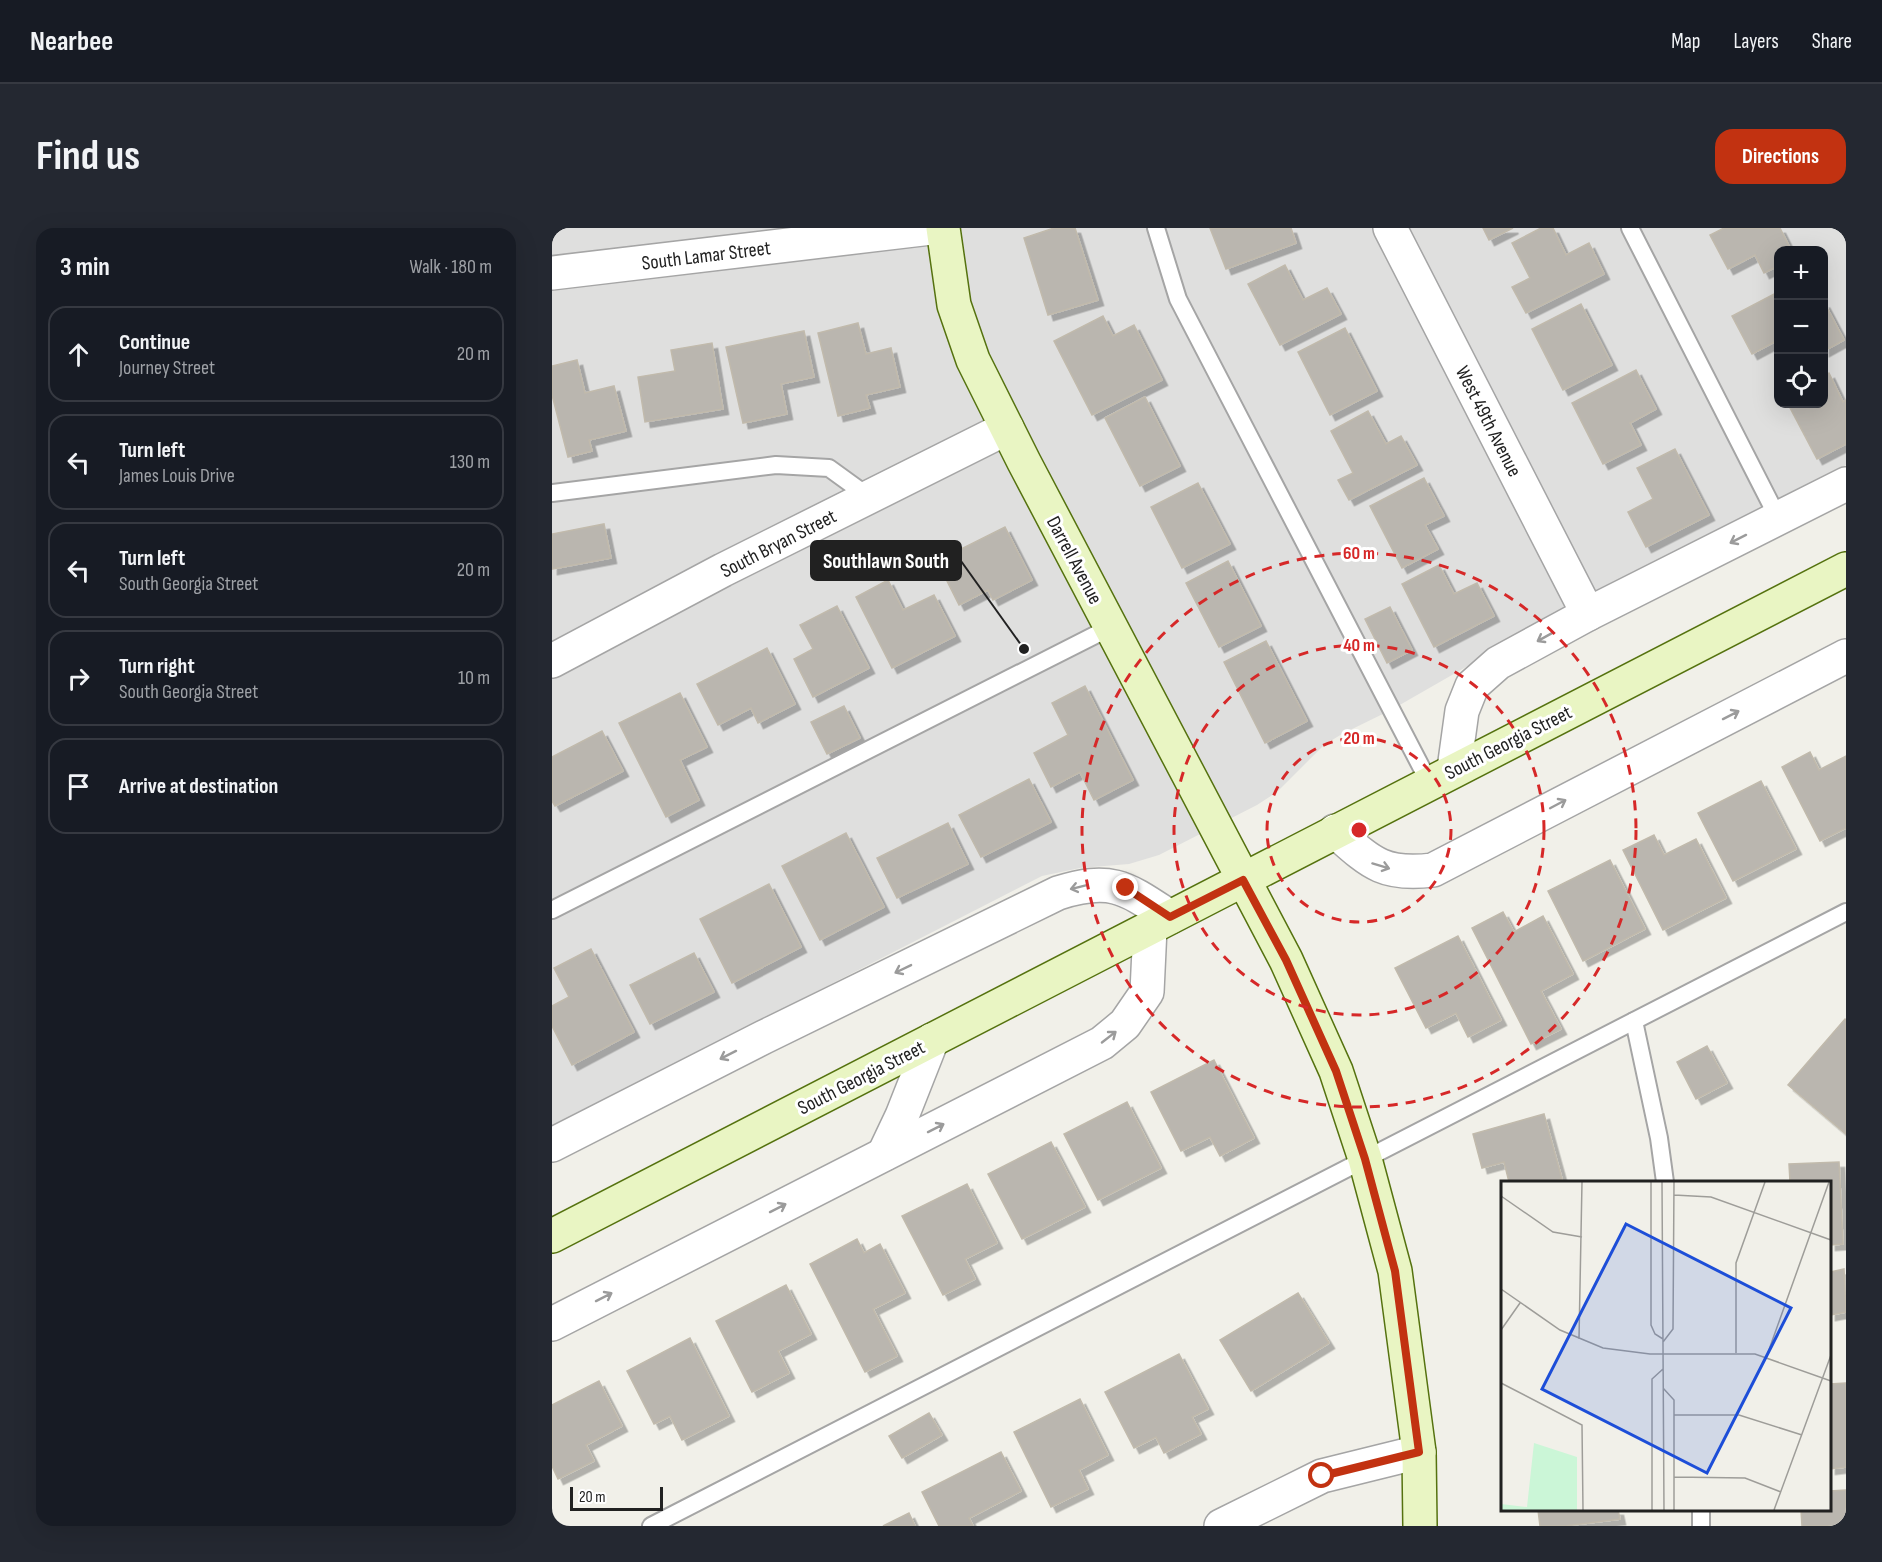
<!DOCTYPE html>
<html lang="en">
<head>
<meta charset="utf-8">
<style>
	body { margin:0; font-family:"Sofia Sans Condensed",sans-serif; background:#242831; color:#f1f3f6 }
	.controls { position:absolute; right:18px; top:18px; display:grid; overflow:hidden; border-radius:12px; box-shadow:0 6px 24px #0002 }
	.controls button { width:54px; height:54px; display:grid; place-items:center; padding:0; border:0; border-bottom:2px solid #363941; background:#171b24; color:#f1f3f6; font:30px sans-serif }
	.scale { position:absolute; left:18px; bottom:15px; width:93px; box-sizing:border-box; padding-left:6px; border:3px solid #212121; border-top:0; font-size:16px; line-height:21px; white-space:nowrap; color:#212121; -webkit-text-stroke:4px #fff; paint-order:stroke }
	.stop { position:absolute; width:18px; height:18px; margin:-14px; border:4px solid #c23211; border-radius:50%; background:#fff }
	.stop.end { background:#c23211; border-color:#fff; box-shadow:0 2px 6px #0008 }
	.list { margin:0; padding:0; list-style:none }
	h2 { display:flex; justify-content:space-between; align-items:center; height:78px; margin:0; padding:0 24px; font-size:26px }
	h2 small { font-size:20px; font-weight:400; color:#9ea1a6 }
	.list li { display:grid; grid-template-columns:39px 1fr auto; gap:18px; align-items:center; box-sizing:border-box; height:96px; margin:0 12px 12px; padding:0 12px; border:2px solid #363941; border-radius:18px }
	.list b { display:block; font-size:22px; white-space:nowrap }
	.list p { margin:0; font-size:20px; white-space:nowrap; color:#9ea1a6 }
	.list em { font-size:20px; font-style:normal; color:#9ea1a6 }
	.icon { flex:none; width:33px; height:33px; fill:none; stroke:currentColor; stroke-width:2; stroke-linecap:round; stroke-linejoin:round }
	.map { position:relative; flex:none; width:1294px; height:1298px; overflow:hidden; border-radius:18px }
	header { display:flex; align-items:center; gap:36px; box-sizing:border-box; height:84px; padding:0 30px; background:#171b24; border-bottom:2px solid #363941 }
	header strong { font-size:28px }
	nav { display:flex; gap:33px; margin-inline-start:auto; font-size:21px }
	.intro { display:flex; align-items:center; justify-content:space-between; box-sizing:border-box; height:144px; padding:0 36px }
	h1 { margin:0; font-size:42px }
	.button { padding:15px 27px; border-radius:18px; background:#c23211; color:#fff; font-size:21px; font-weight:700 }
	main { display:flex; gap:36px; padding:0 36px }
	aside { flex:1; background:#171b24; border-radius:18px; box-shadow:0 6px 24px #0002 }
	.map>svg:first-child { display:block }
	.residential { fill:#dfdfde; fill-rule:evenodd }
	.building { fill:#bab6af; stroke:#c1baac; stroke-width:1.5; filter:url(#shadow) }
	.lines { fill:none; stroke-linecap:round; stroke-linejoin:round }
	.service-casing { stroke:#a5a5a5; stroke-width:20 }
	.minor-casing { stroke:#a5a5a5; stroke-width:36 }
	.secondary-casing { stroke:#55720f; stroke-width:36 }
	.service { stroke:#fff; stroke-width:16 }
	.minor { stroke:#fff; stroke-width:33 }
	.secondary { stroke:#e9f5c3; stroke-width:33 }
	.oneway { stroke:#9b9b9b }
	.route { stroke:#c23211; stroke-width:8 }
	.ring { fill:none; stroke:#d62828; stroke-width:3; stroke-dasharray:10 8 }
	.labels { text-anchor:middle; stroke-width:6; stroke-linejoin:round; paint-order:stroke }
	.street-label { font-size:20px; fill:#212121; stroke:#fff }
	.inset-road { fill:none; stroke:#9e9d99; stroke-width:1.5 }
	.view { fill:#1d4ed8; fill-opacity:0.15; stroke:#1d4ed8; stroke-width:3 }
	.inset-edge { fill:none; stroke:#212121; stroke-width:3 }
	.centre { fill:#d62828; stroke:#fff; stroke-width:3 }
	.ring-label { font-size:18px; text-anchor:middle; font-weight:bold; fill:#d62828; stroke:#fff; stroke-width:6; stroke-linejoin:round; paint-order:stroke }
	.leader { fill:none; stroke:#212121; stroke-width:2 }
	.callout-dot { fill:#212121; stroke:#fff; stroke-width:2 }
	.callout { fill:#212121; stroke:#212121; stroke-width:2 }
	.callout-label { font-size:21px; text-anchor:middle; font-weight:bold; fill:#fff }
</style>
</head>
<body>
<header>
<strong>Nearbee</strong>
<nav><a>Map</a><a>Layers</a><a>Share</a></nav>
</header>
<div class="intro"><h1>Find us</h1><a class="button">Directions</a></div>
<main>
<aside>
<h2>3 min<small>Walk · 180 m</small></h2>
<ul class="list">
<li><svg class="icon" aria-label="ahead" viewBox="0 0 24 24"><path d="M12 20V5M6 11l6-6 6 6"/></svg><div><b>Continue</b><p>Journey Street</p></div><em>20 m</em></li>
<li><svg class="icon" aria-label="left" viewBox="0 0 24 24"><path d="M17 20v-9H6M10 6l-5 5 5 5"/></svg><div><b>Turn left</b><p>James Louis Drive</p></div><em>130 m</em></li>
<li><svg class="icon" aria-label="left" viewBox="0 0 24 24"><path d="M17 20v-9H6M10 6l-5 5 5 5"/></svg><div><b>Turn left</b><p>South Georgia Street</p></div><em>20 m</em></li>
<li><svg class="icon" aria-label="right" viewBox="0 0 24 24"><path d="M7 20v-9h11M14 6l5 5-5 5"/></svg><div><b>Turn right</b><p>South Georgia Street</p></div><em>10 m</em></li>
<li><svg class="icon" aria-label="arrive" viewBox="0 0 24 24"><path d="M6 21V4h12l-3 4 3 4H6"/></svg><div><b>Arrive at destination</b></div></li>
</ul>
</aside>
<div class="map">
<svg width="1294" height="1298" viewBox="0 0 1294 1298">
	<defs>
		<filter id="shadow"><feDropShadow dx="5.5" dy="5.5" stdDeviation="0" flood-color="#0004"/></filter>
	</defs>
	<rect width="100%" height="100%" fill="#f1f0e9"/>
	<path class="residential" d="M0,0H1294V237L1029,373L839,482L790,506L772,517L725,564L705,577L607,627L577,636L528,640L490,648L0,899ZM1226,22H1272V176H1226Z"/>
	<g class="building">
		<polygon points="502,0 523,0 546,72 496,87 472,10"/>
		<polygon points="658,0 739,0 744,15 674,41"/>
		<polygon points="931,0 961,0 937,12"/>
		<polygon points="989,0 1001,0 1014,27 1037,15 1052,46 974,85 960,59 978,50 960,15"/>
		<polygon points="1172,0 1228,0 1239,22 1226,22 1226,38 1212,45 1203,27 1176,41 1158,7"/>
		<polygon points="733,37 751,72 775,60 789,86 728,117 696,56"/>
		<polygon points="1226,64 1226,112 1200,126 1180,88"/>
		<polygon points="1272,74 1292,112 1272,123"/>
		<polygon points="1029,76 1060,137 1011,162 980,101"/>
		<polygon points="551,88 561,108 582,97 610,152 540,187 502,113"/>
		<polygon points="306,95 314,126 339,120 348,159 314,167 318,180 286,188 266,105"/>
		<polygon points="793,100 825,163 778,187 746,124"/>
		<polygon points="252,103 262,149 229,156 235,186 191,195 174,119"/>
		<polygon points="160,115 171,181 93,194 86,149 123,143 119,122"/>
		<polygon points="25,132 33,165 62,158 74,203 37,212 40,223 16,229 0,167 0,138"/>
		<polygon points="1084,142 1104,181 1078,195 1089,217 1051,236 1020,175"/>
		<polygon points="1277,145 1291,174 1294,172 1294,216 1265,231 1236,176 1272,176 1272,148"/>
		<polygon points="593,169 628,238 588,258 553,190"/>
		<polygon points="816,183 834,216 849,208 865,237 797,272 786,252 801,245 779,203"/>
		<polygon points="1123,221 1157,287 1094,319 1076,284 1101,271 1085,240"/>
		<polygon points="872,250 892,288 873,297 886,321 850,340 818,278"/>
		<polygon points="646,255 678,316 630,340 599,279"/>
		<polygon points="52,296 59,330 0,341 0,306"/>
		<polygon points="453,299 480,352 441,372 436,362 407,377 385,333"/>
		<polygon points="676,333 709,398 667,419 634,355"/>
		<polygon points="887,337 902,366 925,355 942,388 882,419 850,356"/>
		<polygon points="336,352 351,382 382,367 403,408 340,440 304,369"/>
		<polygon points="285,378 317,440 261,469 242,431 261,421 248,397"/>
		<polygon points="838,379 860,422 835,435 813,391"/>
		<polygon points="714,413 755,493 713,515 672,434"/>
		<polygon points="215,420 243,476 206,495 199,480 166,497 145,456"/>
		<polygon points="533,458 581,552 542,572 528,544 499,559 482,525 516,507 500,475"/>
		<polygon points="128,465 155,519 128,532 147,572 114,589 67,495"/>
		<polygon points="292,478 308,510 275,526 259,494"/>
		<polygon points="50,503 71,543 3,578 0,573 0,529"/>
		<polygon points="1258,524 1267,542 1294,528 1294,600 1268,613 1230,539"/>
		<polygon points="477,551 499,594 429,629 407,587"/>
		<polygon points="1209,553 1244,621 1181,653 1146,585"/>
		<polygon points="396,595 416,636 345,670 325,630"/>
		<polygon points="294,605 332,679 268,712 230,638"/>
		<polygon points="1102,607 1112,627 1144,611 1174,670 1111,702 1071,622"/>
		<polygon points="1058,632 1093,701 1031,733 996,663"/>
		<polygon points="217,656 249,719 180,755 148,691"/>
		<polygon points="951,684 962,704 991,688 1021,746 989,763 1009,801 979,816 920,700"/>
		<polygon points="906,708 949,792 916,809 904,785 874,800 843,740"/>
		<polygon points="39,721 82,804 20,837 0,798 0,778 17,769 2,740"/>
		<polygon points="142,725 162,764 98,796 78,757"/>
		<polygon points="1293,791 1294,792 1294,906 1236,857"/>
		<polygon points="1155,818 1175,855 1144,871 1125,834"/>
		<polygon points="662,832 702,910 668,928 658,909 629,923 599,864"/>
		<polygon points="575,874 609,940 546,972 512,906"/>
		<polygon points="992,886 1010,951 998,954 957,954 952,934 930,940 921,906"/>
		<polygon points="499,914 533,979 470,1011 436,946"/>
		<polygon points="1287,934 1291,1016 1278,1017 1278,954 1238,954 1237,936"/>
		<polygon points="415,956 445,1015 413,1031 423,1051 391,1067 350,988"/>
		<polygon points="305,1011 312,1025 328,1016 353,1065 321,1081 345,1128 313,1144 258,1036"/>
		<polygon points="1292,1041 1294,1084 1278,1087 1278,1044"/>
		<polygon points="234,1057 259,1106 226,1123 237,1145 200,1164 164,1093"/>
		<polygon points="746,1065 777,1115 699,1163 668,1112"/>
		<polygon points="138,1110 177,1188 130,1212 118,1188 102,1196 75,1143"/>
		<polygon points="627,1126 656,1181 640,1189 649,1206 612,1225 604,1209 582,1220 553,1164"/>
		<polygon points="47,1153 70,1198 34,1217 42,1233 6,1251 0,1238 0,1177"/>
		<polygon points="1294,1155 1294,1239 1278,1241 1278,1156"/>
		<polygon points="528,1171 556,1227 527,1242 536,1261 499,1279 462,1204"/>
		<polygon points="377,1185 390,1207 350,1230 337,1208"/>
		<polygon points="449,1224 469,1263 417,1290 421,1298 387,1298 370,1264"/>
		<polygon points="1294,1262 1294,1298 1250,1298 1249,1282 1278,1282 1278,1263"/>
		<polygon points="986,1282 1066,1282 1068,1291 1013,1298 988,1298"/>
		<polygon points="357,1285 363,1298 331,1298"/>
	</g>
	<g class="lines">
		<g class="service-casing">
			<g id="service">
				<polyline points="604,0 626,71 877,554"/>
				<polyline points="1078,0 1226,290"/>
				<polyline points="0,265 224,237 277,240 317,269"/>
				<polyline points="0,682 559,399"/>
				<polyline points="1082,793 1107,910 1113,954"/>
				<polyline points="1149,1282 1149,1298"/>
				<polyline points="99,1298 1294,684"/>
			</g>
		</g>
		<g class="minor-casing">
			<g id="minor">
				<polyline points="838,0 1036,386"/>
				<polyline points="0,45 379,0"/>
				<polyline points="0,433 171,342 455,200"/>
				<polyline points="902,541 910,483 920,458 946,435 1036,386 1294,256"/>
				<path d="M783,603C819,635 831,648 881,642L1294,428"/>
				<path d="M0,917L212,809L506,665C560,648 574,660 618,689"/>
				<polyline points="332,926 350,888 380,812"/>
				<polyline points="0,1096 550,815 573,796 595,764 598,700"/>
				<polyline points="669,1298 770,1248 867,1224"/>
			</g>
		</g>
		<g class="secondary-casing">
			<g id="secondary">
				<polyline points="391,0 402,77 421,132 472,234 734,732 784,843 813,931 843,1043 867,1224 868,1298"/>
				<polyline points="0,1008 1294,341"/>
			</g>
		</g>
		<use href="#service" class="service"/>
		<use href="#minor" class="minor"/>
		<use href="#secondary" class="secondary"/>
	</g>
	<defs><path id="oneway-shaft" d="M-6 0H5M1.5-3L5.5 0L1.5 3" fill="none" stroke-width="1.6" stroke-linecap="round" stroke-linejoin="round" transform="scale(1.5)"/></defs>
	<g class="oneway">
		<use href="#oneway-shaft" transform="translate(1186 311) rotate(153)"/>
		<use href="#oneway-shaft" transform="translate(993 409) rotate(151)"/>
		<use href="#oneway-shaft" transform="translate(1179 487) rotate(-27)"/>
		<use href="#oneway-shaft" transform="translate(1006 576) rotate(-28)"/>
		<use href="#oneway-shaft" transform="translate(829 638) rotate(17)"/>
		<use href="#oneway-shaft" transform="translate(527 659) rotate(166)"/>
		<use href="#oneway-shaft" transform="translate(351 741) rotate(154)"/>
		<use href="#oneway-shaft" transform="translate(557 809) rotate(-38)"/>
		<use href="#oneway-shaft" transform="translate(176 827) rotate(153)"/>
		<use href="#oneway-shaft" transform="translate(384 900) rotate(-27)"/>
		<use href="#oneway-shaft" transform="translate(226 980) rotate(-27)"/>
		<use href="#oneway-shaft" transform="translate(52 1069) rotate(-27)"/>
	</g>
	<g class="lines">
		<polyline class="route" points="574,660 618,689 691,652 734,732 784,843 813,931 843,1043 867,1224 770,1248"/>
	</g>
	<g class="ring">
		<circle cx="807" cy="602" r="92"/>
		<circle cx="807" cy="602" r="185"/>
		<circle cx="807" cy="602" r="277"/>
	</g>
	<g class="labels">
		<g class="street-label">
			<text transform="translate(154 27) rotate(-7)" y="7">South Lamar Street</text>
			<text transform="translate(937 193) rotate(63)" y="7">West 49th Avenue</text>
			<text transform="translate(226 315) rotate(-27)" y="7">South Bryan Street</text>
			<text transform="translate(523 332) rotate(62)" y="7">Darrell Avenue</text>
			<text transform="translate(956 514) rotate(-27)" y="7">South Georgia Street</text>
			<text transform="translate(309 849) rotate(-27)" y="7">South Georgia Street</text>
		</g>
	</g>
	<g transform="translate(949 953)">
		<rect width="330" height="330" fill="#f1f0e9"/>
		<path d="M33,262L76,276V329H0V323L26,326Z" fill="#cbf6d7"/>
		<path class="inset-road" d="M150,1V144L154,153L162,158M161,1L163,329M173,14L210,16L330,59M0,15L52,51L81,56M0,108L59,149L102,167L149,173H254L330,200M0,149L19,122M78,158L81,1M162,161L172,148L173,1M235,172V82L264,1M265,177L328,1M0,202L81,244L82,329M162,207L173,219V329M173,234H238L301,254M173,296L244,297L280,311M151,329V198L162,188M273,329L330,174"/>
		<path class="view" d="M125,43L290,127L206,292L41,208Z"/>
		<rect width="330" height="330" class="inset-edge"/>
	</g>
	<circle cx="807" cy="602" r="9" class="centre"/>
	<g class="ring-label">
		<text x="807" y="331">60 m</text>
		<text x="807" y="423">40 m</text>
		<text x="807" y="516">20 m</text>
	</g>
	<path class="leader" d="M472 421L409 333"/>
	<circle class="callout-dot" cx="472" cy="421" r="6"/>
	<rect class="callout" x="259" y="313" width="150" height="39" rx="6"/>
	<g class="callout-label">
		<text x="334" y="340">Southlawn South</text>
	</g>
</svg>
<div class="controls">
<button>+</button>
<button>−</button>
<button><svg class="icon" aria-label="locate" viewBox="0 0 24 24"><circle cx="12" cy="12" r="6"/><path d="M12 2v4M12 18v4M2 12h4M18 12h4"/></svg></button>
</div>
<div class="scale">20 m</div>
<div class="stop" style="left:770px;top:1248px"></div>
<div class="stop end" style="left:574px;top:660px"></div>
</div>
</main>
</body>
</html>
